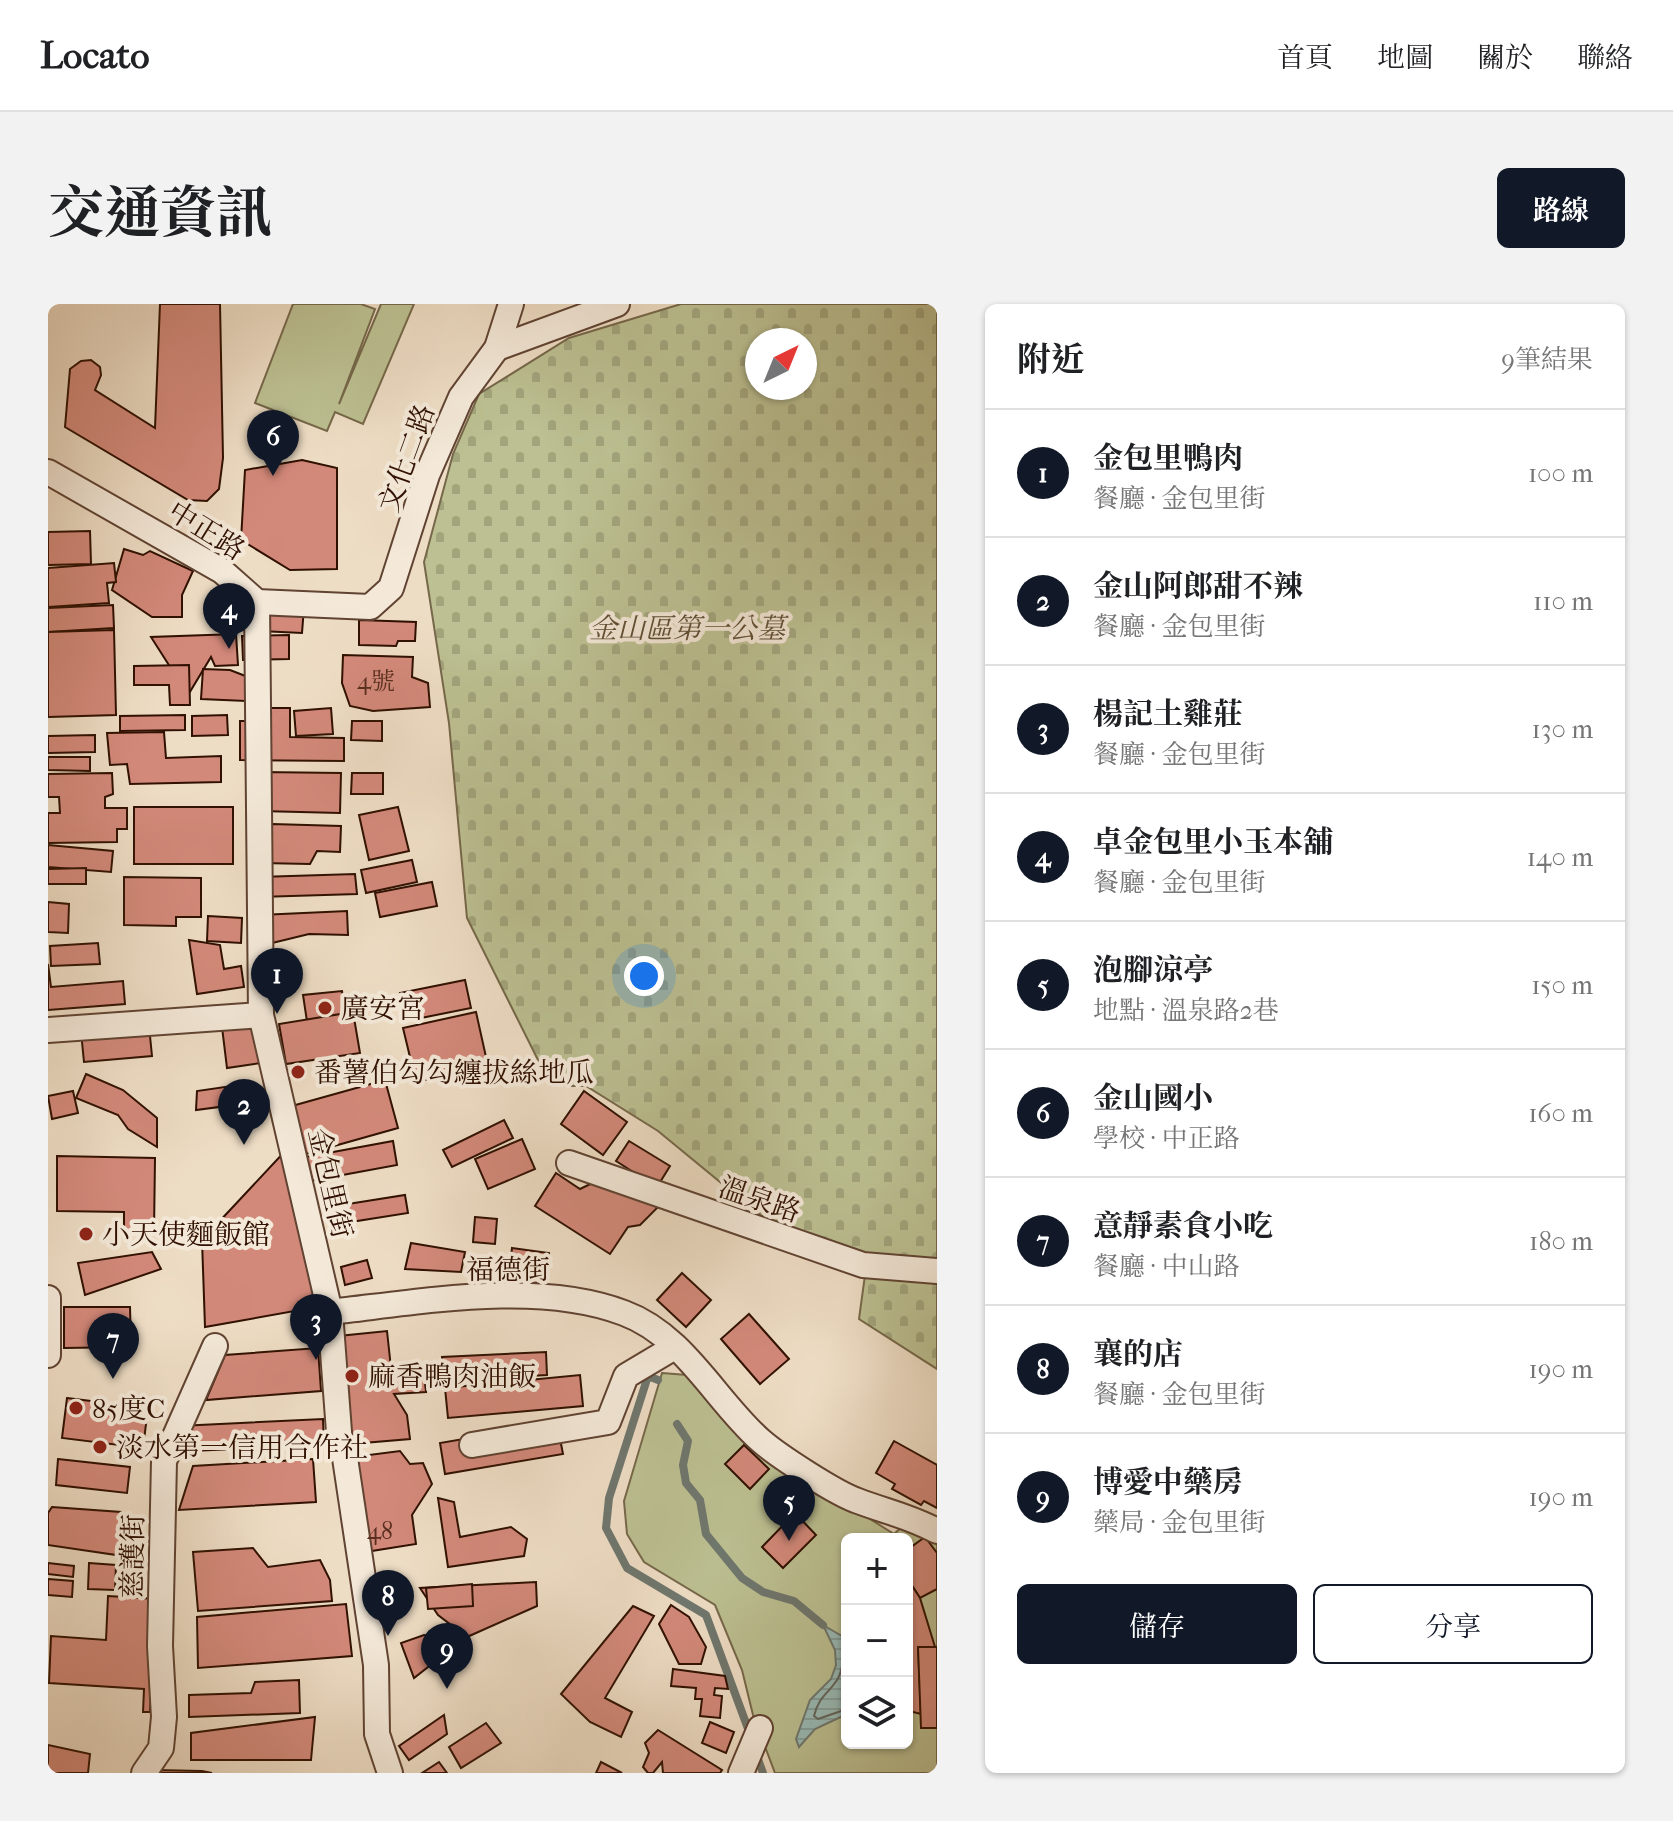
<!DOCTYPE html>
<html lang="zh-TW">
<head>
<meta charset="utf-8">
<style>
	body { margin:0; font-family:"IM FELL French Canon","Noto Serif TC",serif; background:#f2f2f2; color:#202124 }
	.controls { position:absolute; right:24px; bottom:24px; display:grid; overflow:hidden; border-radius:12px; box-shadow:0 2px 6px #0004 }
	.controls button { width:72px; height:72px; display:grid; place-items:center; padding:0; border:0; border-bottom:2px solid #e0e0e0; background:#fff; color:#202124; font:40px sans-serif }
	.compass { position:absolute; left:697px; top:24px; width:72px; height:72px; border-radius:50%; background:#fff; box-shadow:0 2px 6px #0004; rotate:43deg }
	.you { position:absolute; left:596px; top:672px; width:28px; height:28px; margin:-20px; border:6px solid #fff; border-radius:50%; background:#1a73e8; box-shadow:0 0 0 12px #1a73e833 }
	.badge { display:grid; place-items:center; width:52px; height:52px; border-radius:50%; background:#111827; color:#fff; font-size:26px; font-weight:700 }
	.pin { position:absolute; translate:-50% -66px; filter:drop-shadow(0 2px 4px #0008) }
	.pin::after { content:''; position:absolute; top:42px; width:28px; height:24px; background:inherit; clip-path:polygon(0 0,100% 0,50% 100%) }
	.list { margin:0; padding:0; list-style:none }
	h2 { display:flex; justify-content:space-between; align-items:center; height:104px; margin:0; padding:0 32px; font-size:34px }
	h2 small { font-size:26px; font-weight:400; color:#757577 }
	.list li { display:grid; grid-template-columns:52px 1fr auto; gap:24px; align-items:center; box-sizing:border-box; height:128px; padding:0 32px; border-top:2px solid #e0e0e0 }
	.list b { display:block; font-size:30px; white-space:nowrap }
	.list p { margin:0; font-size:26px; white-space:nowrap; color:#757577 }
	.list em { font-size:26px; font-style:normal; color:#757577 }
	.actions { display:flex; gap:16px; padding:24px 32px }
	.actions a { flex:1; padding:18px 0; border:2px solid #111827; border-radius:12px; text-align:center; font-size:28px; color:#111827 }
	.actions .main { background:#111827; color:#fff }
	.icon { flex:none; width:44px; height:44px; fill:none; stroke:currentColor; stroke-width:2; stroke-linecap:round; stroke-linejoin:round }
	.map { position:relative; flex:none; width:889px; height:1469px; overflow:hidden; border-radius:12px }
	header { display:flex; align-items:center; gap:48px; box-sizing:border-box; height:112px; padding:0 40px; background:#fff; border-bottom:2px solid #e0e0e0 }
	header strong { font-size:38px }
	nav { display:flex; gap:44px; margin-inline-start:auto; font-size:28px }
	.intro { display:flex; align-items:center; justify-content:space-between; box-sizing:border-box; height:192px; padding:0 48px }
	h1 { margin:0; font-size:56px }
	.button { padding:20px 36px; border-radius:12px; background:#111827; color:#fff; font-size:28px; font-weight:700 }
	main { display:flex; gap:48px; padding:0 48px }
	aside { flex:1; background:#fff; border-radius:12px; box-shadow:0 2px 6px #0004 }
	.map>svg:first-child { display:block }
	.green { fill:#bcc092; stroke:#76684a; stroke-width:2; fill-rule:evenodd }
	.cemetery { fill:url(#cemetery-stones); stroke:#76684a; stroke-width:2; fill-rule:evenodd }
	.water { fill:url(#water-rules); stroke:#6f776e; stroke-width:2 }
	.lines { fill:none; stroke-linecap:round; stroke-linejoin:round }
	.shore { stroke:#64665c; stroke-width:2 }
	.stream { stroke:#6f776e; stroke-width:8 }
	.building { fill:#d3897a; stroke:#301001; stroke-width:2 }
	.minor-casing { stroke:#604332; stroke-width:28 }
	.minor { stroke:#f4e9d9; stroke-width:24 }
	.poi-dot { fill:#8f2418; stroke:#f4e9d9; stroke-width:3 }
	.labels { text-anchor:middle; stroke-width:8; stroke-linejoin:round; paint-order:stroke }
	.number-label { font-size:24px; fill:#592e1f }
	.street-label { font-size:28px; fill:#301001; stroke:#f4e9d9 }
	.park-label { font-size:28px; font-style:italic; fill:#614e34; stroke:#f4e9d9 }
	.poi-label { font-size:28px; fill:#301001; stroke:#f4e9d9; text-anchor:start }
</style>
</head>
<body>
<header>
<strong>Locato</strong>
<nav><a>首頁</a><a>地圖</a><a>關於</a><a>聯絡</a></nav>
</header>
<div class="intro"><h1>交通資訊</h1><a class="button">路線</a></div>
<main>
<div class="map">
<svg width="889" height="1469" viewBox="0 0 889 1469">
	<defs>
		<pattern id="cemetery-stones" width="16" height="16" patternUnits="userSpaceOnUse" patternTransform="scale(2)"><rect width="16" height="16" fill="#bcc092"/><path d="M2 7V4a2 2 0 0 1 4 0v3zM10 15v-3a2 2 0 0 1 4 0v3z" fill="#a2a47c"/></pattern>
		<pattern id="water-rules" width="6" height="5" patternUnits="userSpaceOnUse" patternTransform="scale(2)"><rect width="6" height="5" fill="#99bbb6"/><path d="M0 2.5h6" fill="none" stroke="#84a09b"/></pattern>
	</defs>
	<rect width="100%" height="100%" fill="#eeddc5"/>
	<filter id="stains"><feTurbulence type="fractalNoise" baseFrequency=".0025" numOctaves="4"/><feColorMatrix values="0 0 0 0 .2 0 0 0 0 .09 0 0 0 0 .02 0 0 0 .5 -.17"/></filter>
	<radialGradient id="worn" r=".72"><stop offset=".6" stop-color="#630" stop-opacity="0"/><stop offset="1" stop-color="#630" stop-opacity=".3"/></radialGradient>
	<g class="green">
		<polygon points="245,0 313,0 327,5 291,100 333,0 366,0 315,120 287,108 279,127 207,99"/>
		<path d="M614,1069L639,1071L736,1161L846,1230L857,1220L889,1238V1469H727L705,1411L694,1366L667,1301L596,1258L579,1230L576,1197ZM799,1235H859V1439H799Z"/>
	</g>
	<g class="cemetery">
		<path d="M633,0H889V957L822,953L728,924L610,827L538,782H503L419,614L401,419L376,258L405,150L431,90L521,34ZM709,36H757V84H709Z"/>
		<polygon points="817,971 889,977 889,1065 811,1015"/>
	</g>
	<polygon class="water" points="775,1321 799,1335 799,1410 767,1425 751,1443 748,1435 762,1396 783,1375 788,1361 787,1346"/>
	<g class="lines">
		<path class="shore" d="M799,1342L795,1345C797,1388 773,1381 766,1412L770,1415L799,1405"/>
		<g class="stream">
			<polyline points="610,1076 600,1072 561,1194 558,1224 579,1264 658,1311 702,1430"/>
			<polyline points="629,1120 640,1137 635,1161 638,1179 652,1196 658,1230 694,1274 715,1288 746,1297 775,1321"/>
			<polyline points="707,1447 715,1469"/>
		</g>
	</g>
	<g class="building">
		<polygon points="112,0 172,0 175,154 171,185 159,197 140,196 17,123 22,65 33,57 43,56 52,63 53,71 47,86 107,124"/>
		<polygon points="254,156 289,164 289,265 242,266 193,236 197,166"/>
		<polygon points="42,227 43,260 0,261 0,228"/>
		<polygon points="76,245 95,251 102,247 145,267 134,291 134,313 104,313 64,286"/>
		<polygon points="66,259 68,278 59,279 61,299 0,303 0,264"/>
		<polygon points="65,301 66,324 0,328 0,304"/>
		<polygon points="213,301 256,303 254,329 212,327"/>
		<polygon points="311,316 368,318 367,337 350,337 348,342 311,341"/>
		<polygon points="66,326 68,411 0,413 0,328"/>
		<polygon points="188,330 190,361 167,362 163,353 140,391 103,333"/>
		<polygon points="241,331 241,355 195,356 194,332"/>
		<polygon points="295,351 365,353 364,373 380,379 382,403 325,407 302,402 294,379"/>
		<polygon points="141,361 142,401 122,401 121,381 86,381 86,362"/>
		<polygon points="155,365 182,366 200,373 198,397 153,395"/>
		<polygon points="212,404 242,404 242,433 296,434 296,457 192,456 192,417 212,417"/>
		<polygon points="283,404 285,430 248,432 246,407"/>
		<polygon points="137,411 137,426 72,427 72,412"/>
		<polygon points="179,411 180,431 144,432 144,412"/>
		<polygon points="304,417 334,417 334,437 303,436"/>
		<polygon points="116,428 118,454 173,452 173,478 82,480 79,460 62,461 59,429"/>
		<polygon points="47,431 47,448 0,449 0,432"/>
		<polygon points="0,453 42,453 42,467 0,466"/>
		<polygon points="212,468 293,469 292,509 212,507"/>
		<polygon points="64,469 65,490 57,493 57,504 79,504 79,525 69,525 69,538 0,539 0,509 12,509 11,493 0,493 0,470"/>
		<polygon points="304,469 335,469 335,490 303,490"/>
		<rect x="86" y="503" width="99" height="57"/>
		<polygon points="350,503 361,547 321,556 311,511"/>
		<polygon points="224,520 293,522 292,548 269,547 262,560 213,559 214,540 224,541"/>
		<polygon points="0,541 65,547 63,568 0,563"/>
		<polygon points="364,556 369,578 318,589 313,566"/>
		<polygon points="38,564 38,580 0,580 0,565"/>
		<polygon points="307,570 309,590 211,593 211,573"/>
		<polygon points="76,573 153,574 153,613 128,613 128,622 76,621"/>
		<polygon points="384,578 389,602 332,613 327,589"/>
		<polygon points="0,598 21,600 20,629 0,628"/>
		<polygon points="299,607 300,631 261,630 212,642 212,611"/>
		<polygon points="160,612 194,614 193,639 159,637"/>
		<polygon points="141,636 172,641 176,665 193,662 196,683 149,690"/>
		<polygon points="50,639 52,660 3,662 2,642"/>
		<polygon points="0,660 3,683 75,677 77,700 0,706"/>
		<polygon points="417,676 423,704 358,717 352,689"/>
		<polygon points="294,687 298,718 260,724 255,691"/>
		<polygon points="305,708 312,749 238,760 231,720"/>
		<polygon points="428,708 440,762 368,778 355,724"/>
		<polygon points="207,718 213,759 179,764 174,723"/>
		<polygon points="101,722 104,752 36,758 33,728"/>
		<polygon points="38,770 75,786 109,814 109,843 80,825 70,811 28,794"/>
		<polygon points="337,776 350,824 240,855 226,807"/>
		<polygon points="204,779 209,798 148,806 149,787"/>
		<polygon points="25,787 30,809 4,815 0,792"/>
		<polygon points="536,787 579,818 555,851 513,820"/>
		<polygon points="456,816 465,834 404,863 395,846"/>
		<polygon points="474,835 487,865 440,885 427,855"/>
		<polygon points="345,837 349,861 251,879 247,855"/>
		<polygon points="581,837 622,862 609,883 568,857"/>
		<polygon points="240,844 269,1003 157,1023 154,936"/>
		<polygon points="9,852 107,854 106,927 76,926 76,908 9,907"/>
		<polygon points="508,869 532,885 559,872 611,902 592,921 580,923 562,950 487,902"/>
		<polygon points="357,891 360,909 290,920 287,902"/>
		<polygon points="427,913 449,915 447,940 425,938"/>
		<polygon points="363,939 417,948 413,968 357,965"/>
		<polygon points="464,944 501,949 497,980 460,975"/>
		<polygon points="104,948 113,965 37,991 30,959"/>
		<polygon points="319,956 324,974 297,981 293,963"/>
		<polygon points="634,969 663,996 638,1023 609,996"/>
		<polygon points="16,1003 82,1003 83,1043 16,1044"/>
		<polygon points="701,1010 741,1055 712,1080 673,1035"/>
		<polygon points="339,1027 343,1064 375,1061 378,1088 346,1090 359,1111 362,1135 292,1141 281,1033"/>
		<polygon points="270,1044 273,1087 158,1096 177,1051"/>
		<polygon points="498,1048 499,1071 396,1076 394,1053"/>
		<polygon points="532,1071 535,1102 400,1114 397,1084"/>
		<polygon points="19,1094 100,1104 95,1144 14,1134"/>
		<polygon points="275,1115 276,1141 123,1148 131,1122"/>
		<polygon points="509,1119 515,1150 397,1170 392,1139"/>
		<polygon points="846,1137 889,1161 889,1204 876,1197 873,1201 844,1185 847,1180 828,1169"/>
		<polygon points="696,1141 721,1165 702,1185 677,1160"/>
		<polygon points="352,1147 362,1160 375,1159 384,1180 364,1211 368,1240 311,1249 297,1154"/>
		<polygon points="10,1155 82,1163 79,1189 8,1181"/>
		<polygon points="265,1155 268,1198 131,1206 145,1162"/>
		<polygon points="390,1194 406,1198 412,1233 463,1223 479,1235 476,1252 400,1263"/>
		<polygon points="4,1203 73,1208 75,1252 0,1241 0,1209"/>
		<polygon points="747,1209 768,1231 735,1264 714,1243"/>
		<polygon points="877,1233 889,1249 889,1285 872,1294 859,1274 859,1246"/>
		<polygon points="205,1244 220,1263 272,1256 282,1276 284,1297 150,1307 145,1248"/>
		<polygon points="0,1259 26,1262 25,1273 0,1270"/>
		<polygon points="41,1259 68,1261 67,1286 40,1285"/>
		<polygon points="859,1274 872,1294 887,1343 870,1343 873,1410 861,1407 859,1395"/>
		<polygon points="0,1275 25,1277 24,1293 0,1291"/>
		<polygon points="488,1278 489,1302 419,1333 390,1311 372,1284"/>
		<polygon points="424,1280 425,1302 380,1305 378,1284"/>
		<polygon points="60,1292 108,1295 102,1408 95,1408 96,1385 1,1379 3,1332 58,1336"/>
		<polygon points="298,1300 304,1352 150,1364 149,1313"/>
		<polygon points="623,1301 641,1313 658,1343 653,1360 631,1360 611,1320"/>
		<polygon points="585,1302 606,1312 557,1394 584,1408 573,1433 542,1418 513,1390"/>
		<polygon points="376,1331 408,1341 366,1374 353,1339"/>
		<polygon points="870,1343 889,1343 889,1424 873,1424"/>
		<polygon points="625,1365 677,1372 680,1385 667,1384 666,1391 674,1392 672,1414 652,1412 654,1395 647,1395 648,1384 623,1382"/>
		<polygon points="251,1376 252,1409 141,1413 141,1391 203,1389 207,1378"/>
		<polygon points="396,1411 399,1430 361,1456 351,1442"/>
		<polygon points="267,1413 263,1456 143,1456 143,1429"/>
		<polygon points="662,1418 686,1428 678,1449 654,1439"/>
		<polygon points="438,1419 453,1439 413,1464 401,1443"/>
		<polygon points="610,1426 674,1466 672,1469 615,1469 614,1458 605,1469 600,1469 595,1463 601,1449 597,1439"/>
		<polygon points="0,1441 42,1450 40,1469 0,1469"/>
		<polygon points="391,1458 399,1469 374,1469"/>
		<polygon points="553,1458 574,1469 548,1469"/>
		<polygon points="107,1466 154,1467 164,1469 106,1469"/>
	</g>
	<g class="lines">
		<g class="minor-casing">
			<g id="minor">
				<polyline points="449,44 569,0"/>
				<polyline points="0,168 174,267 209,298 322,303 343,284 379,171 413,93 449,44 463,0"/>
				<polyline points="209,298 213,711 282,1008 292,1141 297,1154 328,1361 329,1430 342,1469"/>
				<polyline points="0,726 213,711"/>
				<polyline points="521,859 815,961 889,967"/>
				<polyline points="0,994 0,1051"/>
				<path d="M282,1008C373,998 489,976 576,1009C636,1031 667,1096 712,1136C730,1152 789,1190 810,1197C839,1208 861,1212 889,1227"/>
				<polyline points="424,1141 560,1118 578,1072 625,1044"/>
				<polyline points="96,1469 113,1444 116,1413 112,1342 116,1157 167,1042"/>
				<polyline points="693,1469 712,1424"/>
			</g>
		</g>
		<use href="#minor" class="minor"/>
	</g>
	<g class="poi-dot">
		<circle cx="277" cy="704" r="8"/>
		<circle cx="250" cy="768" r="8"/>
		<circle cx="38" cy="930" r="8"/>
		<circle cx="304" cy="1072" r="8"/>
		<circle cx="28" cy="1104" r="8"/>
		<circle cx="52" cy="1143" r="8"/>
	</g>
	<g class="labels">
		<g class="number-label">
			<text x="328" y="385">4號</text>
			<text x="332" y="1235">48</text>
		</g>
		<g class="street-label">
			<text transform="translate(358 154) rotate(-70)" y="10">文化二路</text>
			<text transform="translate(159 226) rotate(32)" y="10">中正路</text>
			<text transform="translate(283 879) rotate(77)" y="10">金包里街</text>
			<text transform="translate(712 895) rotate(19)" y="10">溫泉路</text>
			<text x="460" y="975">福德街</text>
			<text transform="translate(84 1252) rotate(-89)" y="10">慈護街</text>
		</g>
		<g class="park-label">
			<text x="639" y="334">金山區第一公墓</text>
		</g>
		<g class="poi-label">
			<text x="293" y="714">廣安宮</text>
			<text x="266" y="778">番薯伯勾勾纏拔絲地瓜</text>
			<text x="54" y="940">小天使麵飯館</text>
			<text x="320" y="1082">麻香鴨肉油飯</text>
			<text x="44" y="1114">85度C</text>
			<text x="68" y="1153">淡水第一信用合作社</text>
		</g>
	</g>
	<rect width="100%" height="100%" filter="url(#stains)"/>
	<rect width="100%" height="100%" fill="url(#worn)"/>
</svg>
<div class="controls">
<button>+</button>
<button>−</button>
<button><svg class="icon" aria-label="layers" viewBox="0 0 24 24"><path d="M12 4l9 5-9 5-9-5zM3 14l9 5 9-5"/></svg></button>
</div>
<svg class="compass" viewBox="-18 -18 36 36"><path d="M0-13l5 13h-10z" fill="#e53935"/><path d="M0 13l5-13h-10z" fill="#757577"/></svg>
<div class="you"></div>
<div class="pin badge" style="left:229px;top:710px">1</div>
<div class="pin badge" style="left:196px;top:841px">2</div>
<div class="pin badge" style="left:268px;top:1056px">3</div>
<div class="pin badge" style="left:181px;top:345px">4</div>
<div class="pin badge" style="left:741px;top:1237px">5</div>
<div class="pin badge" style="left:225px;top:172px">6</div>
<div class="pin badge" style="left:65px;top:1075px">7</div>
<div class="pin badge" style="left:340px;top:1332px">8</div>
<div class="pin badge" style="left:399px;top:1385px">9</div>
</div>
<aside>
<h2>附近<small>9筆結果</small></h2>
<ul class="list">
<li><span class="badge">1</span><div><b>金包里鴨肉</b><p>餐廳 · 金包里街</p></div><em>100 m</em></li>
<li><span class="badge">2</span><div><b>金山阿郎甜不辣</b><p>餐廳 · 金包里街</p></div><em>110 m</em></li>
<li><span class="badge">3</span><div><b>楊記土雞莊</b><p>餐廳 · 金包里街</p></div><em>130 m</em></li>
<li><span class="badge">4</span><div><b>卓金包里小玉本舖</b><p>餐廳 · 金包里街</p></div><em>140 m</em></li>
<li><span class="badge">5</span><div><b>泡腳涼亭</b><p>地點 · 溫泉路2巷</p></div><em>150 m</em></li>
<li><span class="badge">6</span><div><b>金山國小</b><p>學校 · 中正路</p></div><em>160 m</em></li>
<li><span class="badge">7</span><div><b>意靜素食小吃</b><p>餐廳 · 中山路</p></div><em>180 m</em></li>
<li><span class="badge">8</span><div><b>襄的店</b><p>餐廳 · 金包里街</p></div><em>190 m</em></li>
<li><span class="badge">9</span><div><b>博愛中藥房</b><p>藥局 · 金包里街</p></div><em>190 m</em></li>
</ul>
<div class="actions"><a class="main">儲存</a><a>分享</a></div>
</aside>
</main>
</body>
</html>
